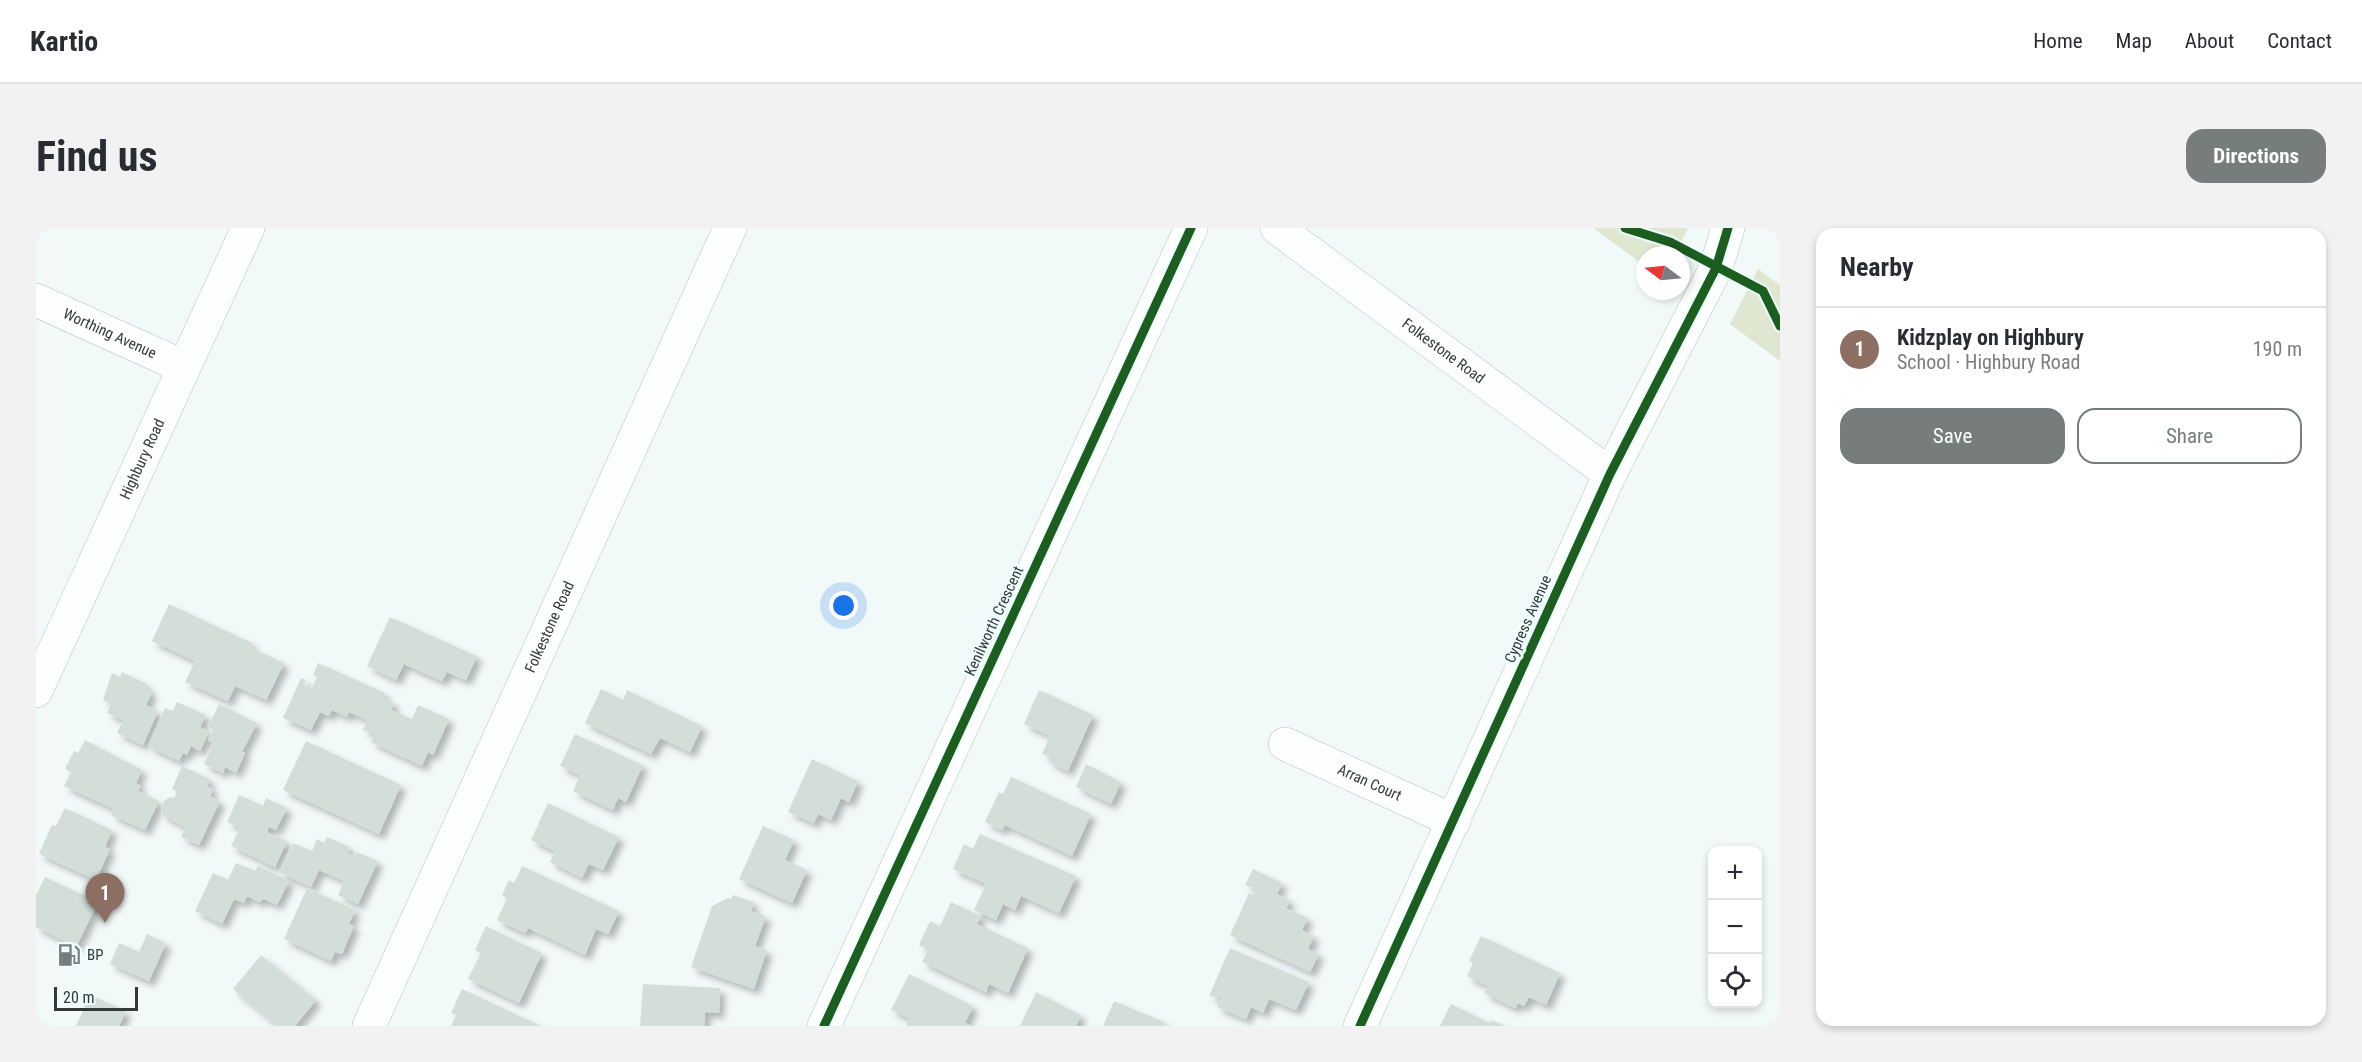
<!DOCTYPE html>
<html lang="en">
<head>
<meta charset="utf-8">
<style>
	body { margin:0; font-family:"Roboto Condensed",sans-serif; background:#f2f2f3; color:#2b2b33 }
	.controls { position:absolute; right:18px; bottom:18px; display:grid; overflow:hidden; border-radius:12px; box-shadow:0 3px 9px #0003 }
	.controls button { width:54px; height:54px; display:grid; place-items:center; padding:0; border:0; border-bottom:2px solid #e1e1e2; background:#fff; color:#2b2b33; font:30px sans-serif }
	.compass { position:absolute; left:1600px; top:18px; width:54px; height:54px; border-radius:50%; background:#fff; box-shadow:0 3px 9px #0003; rotate:286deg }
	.scale { position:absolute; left:18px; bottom:15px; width:84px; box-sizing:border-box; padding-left:6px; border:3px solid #333938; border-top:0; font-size:16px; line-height:21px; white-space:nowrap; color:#333938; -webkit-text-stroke:4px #eefefc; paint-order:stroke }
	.you { position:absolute; left:808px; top:378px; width:21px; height:21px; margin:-15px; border:4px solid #fff; border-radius:50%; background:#1a73e8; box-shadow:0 0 0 9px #1a73e833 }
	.badge { display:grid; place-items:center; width:39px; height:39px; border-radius:50%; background:#767d7c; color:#fff; font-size:20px; font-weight:700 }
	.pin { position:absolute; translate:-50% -50px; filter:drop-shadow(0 2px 3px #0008) }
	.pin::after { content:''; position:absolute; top:32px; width:21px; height:18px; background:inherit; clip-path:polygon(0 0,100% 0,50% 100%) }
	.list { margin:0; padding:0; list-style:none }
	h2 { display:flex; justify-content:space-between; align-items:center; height:78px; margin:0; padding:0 24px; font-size:26px }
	h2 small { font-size:20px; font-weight:400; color:#7c7c81 }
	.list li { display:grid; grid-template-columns:39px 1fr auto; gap:18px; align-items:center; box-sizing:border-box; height:84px; padding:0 24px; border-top:2px solid #e1e1e2 }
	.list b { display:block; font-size:22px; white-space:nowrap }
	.list p { margin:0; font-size:20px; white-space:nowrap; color:#7c7c81 }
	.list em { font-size:20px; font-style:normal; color:#7c7c81 }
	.actions { display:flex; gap:12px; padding:18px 24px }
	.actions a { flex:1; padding:14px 0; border:2px solid #767d7c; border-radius:18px; text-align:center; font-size:21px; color:#767d7c }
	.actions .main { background:#767d7c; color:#fff }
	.icon { flex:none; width:33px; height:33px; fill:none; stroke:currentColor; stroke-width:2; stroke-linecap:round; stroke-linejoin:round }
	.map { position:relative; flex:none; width:1744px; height:798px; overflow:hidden; border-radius:18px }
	header { display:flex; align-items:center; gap:36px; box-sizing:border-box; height:84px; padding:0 30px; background:#fff; border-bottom:2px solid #e1e1e2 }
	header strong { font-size:28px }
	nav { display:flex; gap:33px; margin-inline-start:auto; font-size:21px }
	.intro { display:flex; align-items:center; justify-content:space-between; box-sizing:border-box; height:144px; padding:0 36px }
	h1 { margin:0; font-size:42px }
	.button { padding:15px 27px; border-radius:18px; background:#767d7c; color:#fff; font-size:21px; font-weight:700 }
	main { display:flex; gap:36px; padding:0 36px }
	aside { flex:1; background:#fff; border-radius:18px; box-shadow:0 3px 9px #0003 }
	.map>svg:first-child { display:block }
	.green { fill:#dfe7d0 }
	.building { fill:#d2ded7; filter:url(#shadow) }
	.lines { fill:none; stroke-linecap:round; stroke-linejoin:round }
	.minor-casing { stroke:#bdc2c2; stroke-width:34 }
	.major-casing { stroke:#bdc2c2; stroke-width:34 }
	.minor { stroke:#fdfefe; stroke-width:33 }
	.major { stroke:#fdfefe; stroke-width:33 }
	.cycleway-casing { stroke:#eefefc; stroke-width:13 }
	.cycleway { stroke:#1b5e20; stroke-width:9 }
	.labels { text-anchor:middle; stroke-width:6; stroke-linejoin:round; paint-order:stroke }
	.street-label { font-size:15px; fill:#333938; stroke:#eefefc }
	.poi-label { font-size:15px; fill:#333938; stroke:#eefefc; text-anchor:start }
</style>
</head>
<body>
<header>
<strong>Kartio</strong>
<nav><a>Home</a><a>Map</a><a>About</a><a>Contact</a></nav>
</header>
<div class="intro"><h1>Find us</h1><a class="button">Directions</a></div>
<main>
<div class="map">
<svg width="1744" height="798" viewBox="0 0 1744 798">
	<defs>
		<filter id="shadow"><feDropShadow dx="5.5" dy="5.5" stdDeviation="3" flood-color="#0004"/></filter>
	</defs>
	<rect width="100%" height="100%" fill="#f2faf9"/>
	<g class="green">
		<polygon points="1557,0 1652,0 1639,27 1609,27 1609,38"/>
		<polygon points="1722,41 1744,57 1744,133 1694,96"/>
	</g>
	<g class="building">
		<polygon points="133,376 216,415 214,419 248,435 230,472 199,458 192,473 149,454 159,433 116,413"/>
		<polygon points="354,389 441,428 430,452 411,444 406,453 368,436 360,452 331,438"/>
		<polygon points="282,435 349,465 347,469 358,475 355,482 376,491 382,477 413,491 397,527 392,524 386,538 335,514 338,507 327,502 331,492 313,484 311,489 296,482 293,488 284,484 275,502 247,490 265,450 270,452 268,457 276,460 281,449 277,447"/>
		<polygon points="86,444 111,456 109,460 116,464 110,477 122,483 107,517 81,505 87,492 71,485 75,476 67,472 76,445 84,449"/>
		<polygon points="565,461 587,472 591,462 666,498 654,524 624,510 615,526 549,495"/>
		<polygon points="1003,462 1057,487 1032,543 1013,534 1015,529 1006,526 1014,508 988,496"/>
		<polygon points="141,474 170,487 164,499 173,504 164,523 155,518 151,527 147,525 143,533 112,518 129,480 137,483"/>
		<polygon points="183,476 221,495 206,524 209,525 200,545 189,539 187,545 168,536 178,515 172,512 177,502 172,499"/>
		<polygon points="539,506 607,537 590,574 582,570 577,582 537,563 544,547 524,538"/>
		<polygon points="49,512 106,542 100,555 105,558 102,563 123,573 109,602 75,587 78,581 28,558 35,544 29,541 38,523 42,525"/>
		<polygon points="270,513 365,557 343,606 247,562"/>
		<polygon points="776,531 822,553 813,574 805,570 795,592 782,586 778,595 752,584"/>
		<polygon points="1050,536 1085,554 1075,576 1040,559"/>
		<polygon points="146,538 174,551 171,558 177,561 174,568 184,573 163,617 145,609 149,599 126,587 125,580 128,573 134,569 138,570 141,564 136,561"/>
		<polygon points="975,549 1055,586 1036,628 969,597 966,602 949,594 963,564 967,566"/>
		<polygon points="203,567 227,578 230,570 251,580 240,602 233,599 231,604 251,613 239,639 195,618 204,600 191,594"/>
		<polygon points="512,575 583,609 567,642 553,636 546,650 514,634 519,623 495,612"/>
		<polygon points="29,580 76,602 69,619 74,621 60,652 3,626 16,597 20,598"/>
		<polygon points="727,598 758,612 749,632 771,642 756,675 703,651"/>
		<polygon points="944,606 1040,648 1023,685 985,668 979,682 967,676 960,692 938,682 950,656 917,641 928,616 937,621"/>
		<polygon points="291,609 314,619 311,625 319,629 321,624 342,633 322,676 302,667 308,653 283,642 275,659 243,644 257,615 276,623 281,611 288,615"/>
		<polygon points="200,635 219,643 222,638 253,653 241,677 228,671 223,674 211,668 208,675 198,671 186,696 159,683 177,645 192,652"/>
		<polygon points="486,638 583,683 572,706 560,701 549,727 492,700 489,705 461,692 471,670 466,667 473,652 478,655"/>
		<polygon points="1217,641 1246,655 1241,666 1254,672 1250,680 1272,690 1266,702 1278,708 1272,721 1283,726 1274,744 1194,707 1213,665 1217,667 1220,661 1209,657"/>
		<polygon points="9,649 62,674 40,719 0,699 0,667"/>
		<polygon points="271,660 319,682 313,696 318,698 306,726 299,724 295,733 248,711"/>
		<polygon points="697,667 718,674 715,683 730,688 719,718 731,722 718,761 655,739 676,678 692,670 695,671"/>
		<polygon points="915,674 945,688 941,696 992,720 972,765 953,756 950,764 886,734 892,721 883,717 894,693 904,698"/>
		<polygon points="450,698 506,725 483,775 432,751 445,725 439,722"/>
		<polygon points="111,706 130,715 113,753 74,736 83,715 103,724"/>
		<polygon points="1445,708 1524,745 1510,777 1493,769 1488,778 1482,775 1479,780 1448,765 1452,758 1431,748 1437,735 1433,733"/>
		<polygon points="1194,720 1273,754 1260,782 1233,771 1227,785 1215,779 1210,791 1181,779 1185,770 1173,768"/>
		<polygon points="225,727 280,772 259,798 242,798 197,761"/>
		<polygon points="873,746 937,778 929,795 936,798 870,798 873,790 855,782"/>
		<polygon points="607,756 684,760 683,785 669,784 669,798 604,798"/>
		<polygon points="426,761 505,798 415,798 420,787 415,785"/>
		<polygon points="1000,764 1045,787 1040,798 984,798"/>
		<polygon points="54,767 90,783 83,798 40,798"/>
		<polygon points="1078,773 1128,794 1126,798 1067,798"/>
		<polygon points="1415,776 1454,795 1456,792 1469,798 1404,798"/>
	</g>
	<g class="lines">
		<g class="minor-casing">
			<g id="minor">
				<path id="s1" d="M1241,0L1574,246"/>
				<path id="s2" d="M0,72L148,139"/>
				<path id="s3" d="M1249,516L1418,593"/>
				<path id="s4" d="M333,798L694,0"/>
				<polyline points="788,798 1155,0"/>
				<polyline points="1324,798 1574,246 1680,40 1692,0"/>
			</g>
		</g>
		<g class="major-casing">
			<g id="major">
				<path id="s5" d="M0,463L212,0"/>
			</g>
		</g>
		<use href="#minor" class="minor"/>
		<use href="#major" class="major"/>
		<g class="cycleway-casing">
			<g id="cycleway">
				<polyline points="1589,0 1634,14 1727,63 1744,98"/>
				<polyline points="788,798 1155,0"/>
				<polyline points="1324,798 1574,246 1680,40 1692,0"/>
			</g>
		</g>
		<use href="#cycleway" class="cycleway"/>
	</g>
	<defs>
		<g id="fuel-bare" transform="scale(1.8)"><path d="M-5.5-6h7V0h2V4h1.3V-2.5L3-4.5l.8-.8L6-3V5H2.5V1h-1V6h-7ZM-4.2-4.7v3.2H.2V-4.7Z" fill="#767d7c" stroke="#eefefc" stroke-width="2.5" paint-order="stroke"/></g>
	</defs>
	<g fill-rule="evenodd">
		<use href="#fuel-bare" x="33" y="727"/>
	</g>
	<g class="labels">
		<g class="street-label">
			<text dy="5" stroke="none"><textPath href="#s2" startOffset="81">Worthing Avenue</textPath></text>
			<text dy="5" stroke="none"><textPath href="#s1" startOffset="207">Folkestone Road</textPath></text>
			<text dy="5" stroke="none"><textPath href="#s5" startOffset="255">Highbury Road</textPath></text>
			<text transform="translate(1492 391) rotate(-66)" y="5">Cypress Avenue</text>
			<text transform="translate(958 393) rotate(-65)" y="5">Kenilworth Crescent</text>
			<text dy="5" stroke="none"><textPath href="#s4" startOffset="438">Folkestone Road</textPath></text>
			<text dy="5" stroke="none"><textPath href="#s3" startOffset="93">Arran Court</textPath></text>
		</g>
		<g class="poi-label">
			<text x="51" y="732">BP</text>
		</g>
	</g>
</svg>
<div class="controls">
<button>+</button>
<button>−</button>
<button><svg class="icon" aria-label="locate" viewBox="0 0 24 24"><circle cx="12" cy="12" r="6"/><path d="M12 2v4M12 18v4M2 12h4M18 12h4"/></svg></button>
</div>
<svg class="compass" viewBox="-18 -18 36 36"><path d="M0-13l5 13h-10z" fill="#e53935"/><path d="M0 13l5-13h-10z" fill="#7c7c81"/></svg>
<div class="scale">20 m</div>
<div class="you"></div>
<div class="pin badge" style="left:69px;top:695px;background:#8d6e63">1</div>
</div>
<aside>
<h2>Nearby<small></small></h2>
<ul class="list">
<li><span class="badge" style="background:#8d6e63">1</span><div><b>Kidzplay on Highbury</b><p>School · Highbury Road</p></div><em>190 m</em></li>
</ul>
<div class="actions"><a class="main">Save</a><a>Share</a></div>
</aside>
</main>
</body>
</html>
